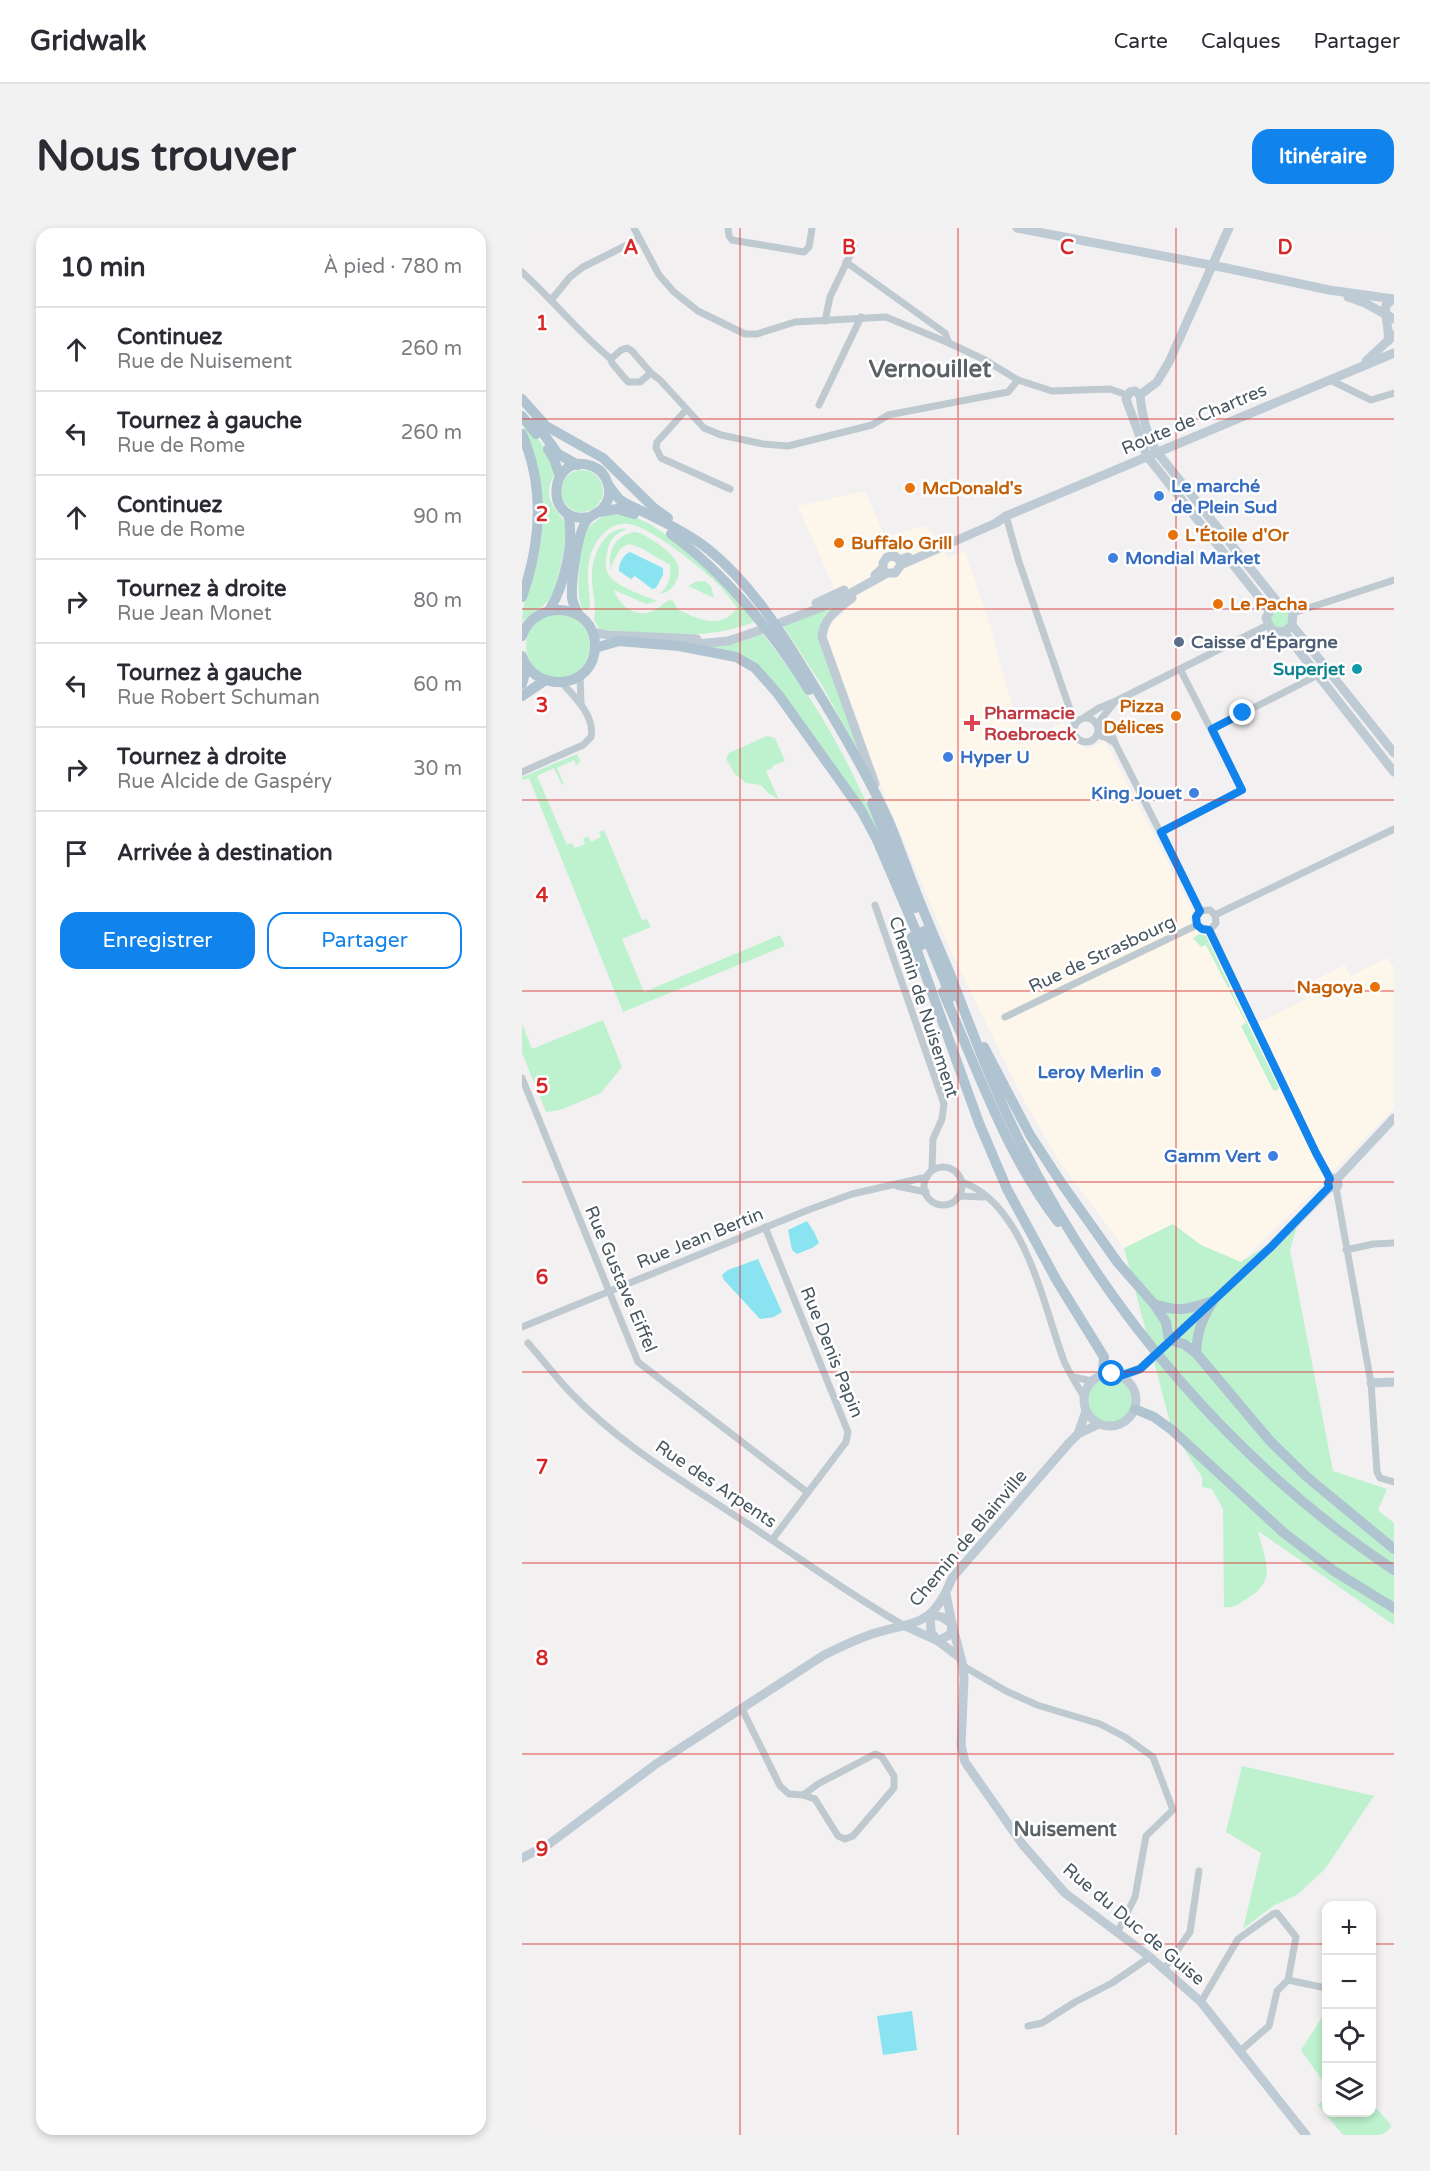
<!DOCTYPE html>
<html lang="fr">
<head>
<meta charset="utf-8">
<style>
	body { margin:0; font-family:"Varela Round",sans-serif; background:#f2f2f3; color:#2b2b33 }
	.controls { position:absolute; right:18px; bottom:18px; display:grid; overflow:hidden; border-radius:12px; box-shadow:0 3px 9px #0003 }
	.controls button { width:54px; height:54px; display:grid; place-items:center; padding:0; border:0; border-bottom:2px solid #e1e1e2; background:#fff; color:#2b2b33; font:30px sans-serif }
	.stop { position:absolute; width:18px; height:18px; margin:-14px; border:4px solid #1183ec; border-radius:50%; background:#fff }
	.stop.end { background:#1183ec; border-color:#fff; box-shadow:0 2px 6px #0008 }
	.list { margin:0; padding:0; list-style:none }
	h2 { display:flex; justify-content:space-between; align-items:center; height:78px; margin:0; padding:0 24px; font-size:26px }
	h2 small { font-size:20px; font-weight:400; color:#7c7c81 }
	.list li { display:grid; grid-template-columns:39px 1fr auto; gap:18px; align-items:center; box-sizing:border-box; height:84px; padding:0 24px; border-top:2px solid #e1e1e2 }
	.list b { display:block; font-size:22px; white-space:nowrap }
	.list p { margin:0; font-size:20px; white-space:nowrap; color:#7c7c81 }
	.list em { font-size:20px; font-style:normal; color:#7c7c81 }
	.actions { display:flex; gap:12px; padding:18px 24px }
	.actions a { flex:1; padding:14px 0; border:2px solid #1183ec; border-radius:18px; text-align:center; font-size:21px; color:#1183ec }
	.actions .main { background:#1183ec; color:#fff }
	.icon { flex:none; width:33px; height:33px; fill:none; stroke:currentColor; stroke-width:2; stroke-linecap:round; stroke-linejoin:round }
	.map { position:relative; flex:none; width:872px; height:1907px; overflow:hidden; border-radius:18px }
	header { display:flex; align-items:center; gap:36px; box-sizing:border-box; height:84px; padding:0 30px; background:#fff; border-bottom:2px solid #e1e1e2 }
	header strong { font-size:28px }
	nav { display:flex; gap:33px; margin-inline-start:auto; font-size:21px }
	.intro { display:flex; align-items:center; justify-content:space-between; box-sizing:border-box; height:144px; padding:0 36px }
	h1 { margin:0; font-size:42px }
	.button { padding:15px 27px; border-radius:18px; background:#1183ec; color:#fff; font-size:21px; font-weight:700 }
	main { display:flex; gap:36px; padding:0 36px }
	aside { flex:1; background:#fff; border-radius:18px; box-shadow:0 3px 9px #0003 }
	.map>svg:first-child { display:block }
	.commercial { fill:#fdf6ea }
	.green { fill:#bef2ce }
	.water { fill:#89e3f0 }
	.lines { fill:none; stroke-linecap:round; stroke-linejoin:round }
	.street { stroke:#bec9d0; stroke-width:7 }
	.secondary { stroke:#becbd5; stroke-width:9 }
	.primary { stroke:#afc3d0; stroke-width:10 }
	.route { stroke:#1183ec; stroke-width:8 }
	.grid { fill:none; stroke:#d62828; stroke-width:1.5; stroke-opacity:0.55 }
	.food-dot { fill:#e8710a; stroke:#fff; stroke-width:2 }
	.shop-dot { fill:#3f7fe0; stroke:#fff; stroke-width:2 }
	.service-dot { fill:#5c6f8a; stroke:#fff; stroke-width:2 }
	.culture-dot { fill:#0f9aa8; stroke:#fff; stroke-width:2 }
	.health-dot { fill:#e0444e; stroke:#fff; stroke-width:2 }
	.labels { text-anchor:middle; stroke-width:5; stroke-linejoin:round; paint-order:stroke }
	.street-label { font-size:18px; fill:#47565f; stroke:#fff }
	.shop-label { font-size:18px; font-weight:bold; fill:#366cbe; stroke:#fff; text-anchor:start }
	.food-label { font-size:18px; font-weight:bold; fill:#c56008; stroke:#fff; text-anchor:start }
	.service-label { font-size:18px; font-weight:bold; fill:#4e5e75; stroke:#fff; text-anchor:start }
	.culture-label { font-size:18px; font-weight:bold; fill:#0d838f; stroke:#fff; text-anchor:end }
	.health-label { font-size:18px; font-weight:bold; fill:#be3a42; stroke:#fff; text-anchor:start }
	.neighbourhood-label { font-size:20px; font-weight:bold; fill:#5d6266; stroke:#fff }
	.district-label { font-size:24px; font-weight:bold; fill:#5d6266; stroke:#fff }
	.grid-label { font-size:20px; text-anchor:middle; font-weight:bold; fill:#d62828; stroke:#fff; stroke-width:5; stroke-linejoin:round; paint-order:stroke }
</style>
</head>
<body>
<header>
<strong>Gridwalk</strong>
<nav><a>Carte</a><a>Calques</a><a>Partager</a></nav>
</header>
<div class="intro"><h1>Nous trouver</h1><a class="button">Itinéraire</a></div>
<main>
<aside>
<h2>10 min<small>À pied · 780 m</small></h2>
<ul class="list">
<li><svg class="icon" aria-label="ahead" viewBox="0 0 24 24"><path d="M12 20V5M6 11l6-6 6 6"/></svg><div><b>Continuez</b><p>Rue de Nuisement</p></div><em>260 m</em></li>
<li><svg class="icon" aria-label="left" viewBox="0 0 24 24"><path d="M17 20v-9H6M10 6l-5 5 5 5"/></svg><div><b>Tournez à gauche</b><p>Rue de Rome</p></div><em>260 m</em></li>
<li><svg class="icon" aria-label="ahead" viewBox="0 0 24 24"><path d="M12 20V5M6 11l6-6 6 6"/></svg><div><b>Continuez</b><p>Rue de Rome</p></div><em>90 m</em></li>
<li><svg class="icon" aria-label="right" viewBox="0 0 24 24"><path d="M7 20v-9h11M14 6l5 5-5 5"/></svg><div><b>Tournez à droite</b><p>Rue Jean Monet</p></div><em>80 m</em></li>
<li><svg class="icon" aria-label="left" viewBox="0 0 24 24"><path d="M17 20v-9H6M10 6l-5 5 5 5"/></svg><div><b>Tournez à gauche</b><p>Rue Robert Schuman</p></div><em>60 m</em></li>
<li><svg class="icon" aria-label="right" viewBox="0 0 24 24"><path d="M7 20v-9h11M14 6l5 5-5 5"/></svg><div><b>Tournez à droite</b><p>Rue Alcide de Gaspéry</p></div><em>30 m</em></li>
<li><svg class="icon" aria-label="arrive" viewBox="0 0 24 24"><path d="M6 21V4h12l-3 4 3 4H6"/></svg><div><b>Arrivée à destination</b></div></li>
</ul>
<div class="actions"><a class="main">Enregistrer</a><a>Partager</a></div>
</aside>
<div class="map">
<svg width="872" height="1907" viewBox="0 0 872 1907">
	<rect width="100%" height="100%" fill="#f3f0f1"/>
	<polygon class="commercial" points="343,263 363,309 402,298 414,308 425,330 443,323 466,391 499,509 505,512 541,494 551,513 567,521 583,513 671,683 667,691 678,706 687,712 730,798 784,771 779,759 823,737 829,748 865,730 872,739 872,880 796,959 719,1034 679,1017 651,996 602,1020 535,930 499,867 428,721 365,574 304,409 306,396 323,385 276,278"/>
	<g class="green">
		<path d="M3,197C12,203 33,232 32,243C31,251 26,257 27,266C28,280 42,287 43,298C45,313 36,358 28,370C23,379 8,385 0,394C0,372 11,353 16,331C26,288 18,241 2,200Z"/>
		<circle cx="60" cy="263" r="21"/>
		<path d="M85,286L108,287L128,296L149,310L197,351L232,394C184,413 136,406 85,402V404L78,401L72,392C75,377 69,360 70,344C71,325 84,298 105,301C93,306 87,312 85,325C83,333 83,343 88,349C95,358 124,369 136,373L124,376L92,362C98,379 114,390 131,383C138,380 141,374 148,372L152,374L155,381C176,391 199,403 215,380C210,373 204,365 198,358C182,342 129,299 107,296C86,293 71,314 67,333C64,348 68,363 68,379L65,382H61C52,368 58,316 66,301C70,294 79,290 85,286Z"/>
		<path d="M114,304C122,306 128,311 135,315C149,325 165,338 152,357C148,363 144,365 137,366C146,360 150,348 148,337L119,320L107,316L99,320L90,336L89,342C85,322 94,306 114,304Z"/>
		<polygon points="183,353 189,358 192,370 166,358 173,354"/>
		<polygon points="314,377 303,387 298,400 339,530 301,459 261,398"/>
		<polygon points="757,379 767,382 768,396 758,401 749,396 748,386"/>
		<circle cx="36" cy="418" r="32"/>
		<path d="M241,406C268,441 294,476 315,516C342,564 361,615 383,666L356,610L250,453L190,420L189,418L221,413Z"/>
		<polygon points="245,508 253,510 263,533 250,538 251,540 244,543 257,572 246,565 239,557 224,555 213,546 204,531 207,525"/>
		<polygon points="55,526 58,532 57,535 54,537 52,532 35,540 42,556 40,557 32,540 15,548 45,617 50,615 53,620 63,616 61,611 66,608 69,614 79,609 77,604 82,602 120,692 125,691 129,699 100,711 122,764 258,707 263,718 101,784 7,550 0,552 0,549"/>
		<polygon points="677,706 684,708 708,759 706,760 684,717 679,719 671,710"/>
		<polygon points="707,762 709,762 757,860 754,863 751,862 719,798 724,795"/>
		<polygon points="81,792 100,839 79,865 38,882 24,884 0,825 0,796 10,821"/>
		<path d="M651,996L679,1017L719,1034L775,998L768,1022L811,1243L865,1261L856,1282L872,1295V1397L736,1303C742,1332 758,1352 723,1372C717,1376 709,1381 702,1379L701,1281L690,1261L680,1259V1249L650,1202L602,1020Z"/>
		<circle cx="589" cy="1172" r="23"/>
		<polygon points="720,1538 852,1568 803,1641 775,1667 751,1678 721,1701 739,1625 704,1604"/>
		<polygon points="804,1783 804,1858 779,1822"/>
		<polygon points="804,1869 804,1884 850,1884 850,1875 869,1897 868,1907 821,1907 796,1877"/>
	</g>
	<g class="water">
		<path d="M108,324L141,340V347L134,360L130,361L113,348L109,351L97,343C96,336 102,326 108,324Z"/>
		<polygon points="285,993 292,1004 297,1015 290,1020 275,1026 270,1022 266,1002"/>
		<polygon points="236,1031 260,1084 252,1089 238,1091 202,1052 200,1047 206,1042"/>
		<polygon points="390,1783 395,1822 361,1827 355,1788"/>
	</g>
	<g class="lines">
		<g class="street">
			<polyline points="112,0 137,47 152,64 176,83 223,106 235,106 273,94 364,89 427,115 463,132 496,152 530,163 588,161 605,167"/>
			<polyline points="206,0 207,8 210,12 282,24 287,19 290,0"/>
			<polyline points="324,34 423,105 427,115"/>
			<path d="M0,44C31,72 57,105 89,131"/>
			<polyline points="30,71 48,49 61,39 117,11"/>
			<polyline points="303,93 308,69 332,19"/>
			<polyline points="129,145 118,154 106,154 90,135 89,131 99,122 105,120 110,123 129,145 138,152 182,200 199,207 241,216 266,218 350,197 366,187 486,164 496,152"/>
			<polyline points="808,152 849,172 872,165"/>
			<polyline points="297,177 339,89"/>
			<polyline points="164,182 135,214 134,220 139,230 208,261"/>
			<polyline points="484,288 497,334 553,496"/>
			<polyline points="771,385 872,352"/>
			<polyline points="58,448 59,476"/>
			<polyline points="563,489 577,480 594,473 746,397"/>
			<circle cx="564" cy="502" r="12"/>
			<polyline points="575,496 592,475"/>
			<path d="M576,498C587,500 590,505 593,515L678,683"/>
			<polyline points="690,501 796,447"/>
			<polyline points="575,507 583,509 593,515"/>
			<path d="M0,544L61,517L69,509C73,488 53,469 40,455"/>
			<polyline points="639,604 720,562 658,441"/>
			<polyline points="353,677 422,876 420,891 411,911 410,942"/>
			<polyline points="678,683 688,682 693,687"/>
			<polyline points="693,687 872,601"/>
			<polyline points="688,702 794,925 809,950"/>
			<polyline points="688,702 694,695 693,687"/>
			<polyline points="483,789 675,697"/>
			<polyline points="0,850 116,1134 285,1264"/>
			<circle cx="421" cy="958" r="19"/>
			<path d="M440,954C503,976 521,1077 542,1133C547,1145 555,1157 562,1169"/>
			<polyline points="375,958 404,964"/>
			<polyline points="814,960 849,1155 855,1244 858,1250 872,1254"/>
			<polyline points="437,968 461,969"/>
			<polyline points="243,999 326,1204 324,1214 250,1312"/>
			<polyline points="824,1022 851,1016 872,1015"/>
			<polyline points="0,1099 286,982 330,966 405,949"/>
			<path d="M6,1115C20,1131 33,1148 48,1164C102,1221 173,1260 238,1304C286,1336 333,1370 383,1398"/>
			<polyline points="551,1149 570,1153"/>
			<polyline points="441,1438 484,1463 515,1477 578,1496 603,1509 631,1529 651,1582 624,1608 613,1669 595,1705"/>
			<polyline points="220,1481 258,1558 267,1566 281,1567 293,1571 316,1608 323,1611 331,1608 372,1560 372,1548 360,1529 353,1526 296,1556 281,1567"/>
			<polyline points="642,1741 668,1704 677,1643"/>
			<polyline points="766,1752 804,1760"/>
			<polyline points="679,1774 716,1711 751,1686 755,1685 774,1709 766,1752 755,1763 747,1798 718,1823"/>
			<polyline points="506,1798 520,1795 553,1774 590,1755 628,1729"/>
		</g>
		<g class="secondary">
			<polyline points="495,0 704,40 807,62 872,71"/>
			<polyline points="826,69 843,75 872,91"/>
			<path d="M866,113C868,100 862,89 864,77L871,71"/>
			<polyline points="844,133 872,107"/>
			<path d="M618,167C620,187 624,207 635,224L757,376L766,378L771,385L770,397C764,405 757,406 749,401L744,390L750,379L757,376"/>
			<polyline points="618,167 613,163 608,164 604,171 625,228 747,382"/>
			<polyline points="618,167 635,154 647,134 707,0"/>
			<polyline points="353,347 361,340 361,335 365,329 373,328 377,332 386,329"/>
			<path d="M330,370C315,382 302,389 300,409L353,556"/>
			<polyline points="294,375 322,362"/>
			<polyline points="770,397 872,525"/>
			<polyline points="70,404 86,407 175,411"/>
			<polyline points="762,404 872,544"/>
			<polyline points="164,417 206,413 242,401 313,374 365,345 373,345 379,337 474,295 484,288 872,125"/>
			<polyline points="815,951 872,890"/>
			<circle cx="588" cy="1172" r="26"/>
			<polyline points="598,1148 618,1141 749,1019 808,959 814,960 816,957 815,951 809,950 806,955 808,959"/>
			<polyline points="849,1155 872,1154"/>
			<polyline points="556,1206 564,1183"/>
			<polyline points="383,1398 416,1413 437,1429"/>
			<polyline points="416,1413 409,1404 408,1386 420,1389 430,1396 441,1438 442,1451 439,1517 443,1534 501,1617 543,1665 628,1729 679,1774 784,1907"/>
			<polyline points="416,1413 429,1406 430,1396 424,1366"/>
			<path d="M0,1630L27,1616L134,1536L302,1427C318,1419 333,1412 350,1406C394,1393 411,1399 430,1350L547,1215L556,1206L577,1196"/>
		</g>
		<g class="primary">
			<polyline points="0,171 24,198 81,230 132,280 146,290"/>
			<polyline points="0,188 14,206"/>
			<polyline points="13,194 36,226 56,237"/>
			<path d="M0,206C23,259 19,315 0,369"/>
			<polyline points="26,221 32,231 38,249"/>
			<path d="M87,258L97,271L103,275C130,288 163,303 186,321C228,355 258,402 286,448C314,493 342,540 365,589C375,612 383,636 392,659C403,688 416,717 428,746C450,803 471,860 498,914C584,1085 713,1236 872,1342"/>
			<polyline points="77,284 95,281 112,286"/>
			<path d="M149,306C203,345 252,406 287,462"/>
			<path d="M28,381C42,358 53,313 46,286"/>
			<path d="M57,387C54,382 51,377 50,370C49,355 55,300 67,290C71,286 77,285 81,280C93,266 86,244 70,238C27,222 19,298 68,289"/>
			<path d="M0,408C13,369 73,375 73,418C73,461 13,467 0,428"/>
			<polyline points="73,420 97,413 157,418 214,429 233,440 256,466 339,582 355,612 400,717"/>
			<polyline points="0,456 5,438"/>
			<polyline points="0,468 22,453"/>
			<polyline points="350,575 393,680"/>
			<polyline points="402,703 429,769"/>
			<polyline points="390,709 457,895 485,961 535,1053 582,1129 581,1147"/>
			<path d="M421,764C456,842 483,925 536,994"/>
			<polyline points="462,819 508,907 540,956 596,1035 632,1076 644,1094 647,1112 662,1116 674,1125 748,1213 785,1249 872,1321"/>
			<path d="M632,1076C657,1085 667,1081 691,1073"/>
			<path d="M674,1125C675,1104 680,1091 691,1073"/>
			<polyline points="613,1181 632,1189 650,1202 762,1305 812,1343 872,1380"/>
		</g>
	</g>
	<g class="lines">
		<polyline class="route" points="590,1146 598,1148 618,1141 749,1019 807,959 806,955 808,951 794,925 687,702 680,701 675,697 674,689 678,683 639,604 720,562 690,501 721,485"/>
	</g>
	<path class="grid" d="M218,0V1907M436,0V1907M654,0V1907M0,191H872M0,381H872M0,572H872M0,763H872M0,954H872M0,1144H872M0,1335H872M0,1526H872M0,1716H804M850,1716H872"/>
	<g class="food-dot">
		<circle cx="388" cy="260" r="6"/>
		<circle cx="651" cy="307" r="6"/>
		<circle cx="317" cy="315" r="6"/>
		<circle cx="696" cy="376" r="6"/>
		<circle cx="654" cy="488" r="6"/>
		<circle cx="853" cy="759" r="6"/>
	</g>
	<g class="shop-dot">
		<circle cx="637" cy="268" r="6"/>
		<circle cx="591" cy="330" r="6"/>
		<circle cx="426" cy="529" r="6"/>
		<circle cx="672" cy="565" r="6"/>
		<circle cx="634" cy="844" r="6"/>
		<circle cx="751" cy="928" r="6"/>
	</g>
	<circle class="service-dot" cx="657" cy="414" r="6"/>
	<circle class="culture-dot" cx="835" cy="441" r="6"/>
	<path class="health-dot" d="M447 486h6v6h6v6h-6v6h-6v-6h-6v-6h6z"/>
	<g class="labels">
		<g class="street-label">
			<text transform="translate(672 191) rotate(-23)" y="6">Route de Chartres</text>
			<text transform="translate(580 726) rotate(-25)" y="6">Rue de Strasbourg</text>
			<text transform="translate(402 779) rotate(72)" y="6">Chemin de Nuisement</text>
			<text transform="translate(178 1010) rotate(-22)" y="6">Rue Jean Bertin</text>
			<text transform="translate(99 1051) rotate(67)" y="6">Rue Gustave Eiffel</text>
			<text transform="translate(310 1124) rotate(68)" y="6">Rue Denis Papin</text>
			<text transform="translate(194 1256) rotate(34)" y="6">Rue des Arpents</text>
			<text transform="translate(446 1310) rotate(-50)" y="6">Chemin de Blainville</text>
			<text transform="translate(612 1696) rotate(40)" y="6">Rue du Duc de Guise</text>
		</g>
		<g class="shop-label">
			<text x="649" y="264">Le marché<tspan x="649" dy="21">de Plein Sud</tspan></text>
			<text x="603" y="336">Mondial Market</text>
			<text x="438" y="535">Hyper U</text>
			<text x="660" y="571" text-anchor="end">King Jouet</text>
			<text x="622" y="850" text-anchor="end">Leroy Merlin</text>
			<text x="739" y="934" text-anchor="end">Gamm Vert</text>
		</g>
		<g class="food-label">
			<text x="400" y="266">McDonald's</text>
			<text x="663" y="313">L'Étoile d'Or</text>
			<text x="329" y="321">Buffalo Grill</text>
			<text x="708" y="382">Le Pacha</text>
			<text x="642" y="484" text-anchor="end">Pizza<tspan x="642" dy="21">Délices</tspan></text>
			<text x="841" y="765" text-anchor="end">Nagoya</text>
		</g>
		<g class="service-label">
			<text x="669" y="420">Caisse d'Épargne</text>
		</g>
		<g class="culture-label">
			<text x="823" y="447">Superjet</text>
		</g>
		<g class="health-label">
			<text x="462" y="491">Pharmacie<tspan x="462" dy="21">Roebroeck</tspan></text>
		</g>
		<g class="neighbourhood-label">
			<text x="543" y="1608">Nuisement</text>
		</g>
		<g class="district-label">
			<text x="408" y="149">Vernouillet</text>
		</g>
	</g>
	<g class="grid-label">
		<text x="109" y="26">A</text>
		<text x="327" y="26">B</text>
		<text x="545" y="26">C</text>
		<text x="763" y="26">D</text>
		<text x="20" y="102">1</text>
		<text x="20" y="293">2</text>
		<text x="20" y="484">3</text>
		<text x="20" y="674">4</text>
		<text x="20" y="865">5</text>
		<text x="20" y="1056">6</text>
		<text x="20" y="1246">7</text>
		<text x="20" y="1437">8</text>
		<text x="20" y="1628">9</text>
	</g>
</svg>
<div class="controls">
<button>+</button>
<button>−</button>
<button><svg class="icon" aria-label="locate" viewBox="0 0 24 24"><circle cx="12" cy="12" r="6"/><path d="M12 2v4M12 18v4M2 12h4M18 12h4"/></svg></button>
<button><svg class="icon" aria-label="layers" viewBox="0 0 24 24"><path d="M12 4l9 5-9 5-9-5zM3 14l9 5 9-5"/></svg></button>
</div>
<div class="stop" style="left:590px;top:1146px"></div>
<div class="stop end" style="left:721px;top:485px"></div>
</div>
</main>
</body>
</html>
